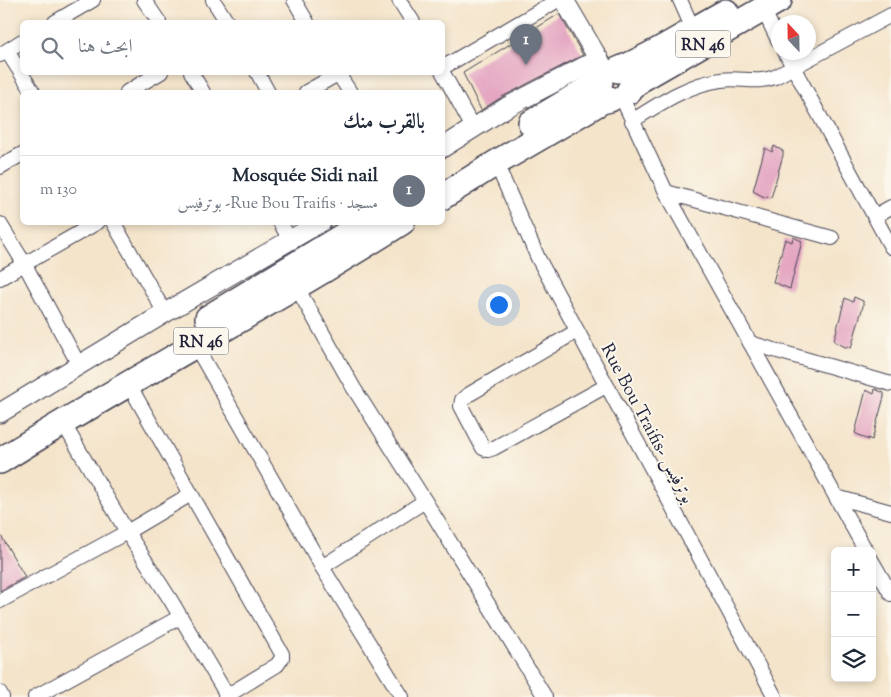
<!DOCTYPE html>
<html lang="ar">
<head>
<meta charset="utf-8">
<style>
	body { margin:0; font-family:"Sorts Mill Goudy",Amiri,serif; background:#f6f6f7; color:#1f2937; direction:rtl }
	.controls { position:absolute; right:15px; bottom:15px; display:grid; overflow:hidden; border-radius:8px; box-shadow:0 2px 8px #0003 }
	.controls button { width:45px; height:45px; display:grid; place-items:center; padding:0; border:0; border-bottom:1px solid #e0e1e3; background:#fff; color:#1f2937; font:25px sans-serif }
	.compass { position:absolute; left:771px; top:15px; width:45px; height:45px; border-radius:50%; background:#fff; box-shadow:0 2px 8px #0003; rotate:338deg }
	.you { position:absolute; left:498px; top:304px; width:18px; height:18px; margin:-12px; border:4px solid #fff; border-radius:50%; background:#1a73e8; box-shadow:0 0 0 8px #1a73e833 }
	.badge { display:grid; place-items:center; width:32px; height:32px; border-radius:50%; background:#c8321e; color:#fff; font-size:16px; font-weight:700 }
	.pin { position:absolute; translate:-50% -41px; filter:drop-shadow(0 1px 2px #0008) }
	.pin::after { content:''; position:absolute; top:26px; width:18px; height:15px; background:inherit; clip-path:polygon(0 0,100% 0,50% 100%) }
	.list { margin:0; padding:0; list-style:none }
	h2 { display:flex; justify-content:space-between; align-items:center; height:65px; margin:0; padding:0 20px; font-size:21px }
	h2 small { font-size:16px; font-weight:400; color:#747a83 }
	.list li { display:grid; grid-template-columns:32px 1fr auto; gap:15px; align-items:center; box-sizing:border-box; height:70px; padding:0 20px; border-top:1px solid #e0e1e3 }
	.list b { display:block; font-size:19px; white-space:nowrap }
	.list p { margin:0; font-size:16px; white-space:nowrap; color:#747a83 }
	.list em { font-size:16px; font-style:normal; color:#747a83 }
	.icon { flex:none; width:28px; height:28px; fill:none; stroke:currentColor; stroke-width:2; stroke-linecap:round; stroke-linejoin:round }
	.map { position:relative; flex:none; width:891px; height:697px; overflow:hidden; direction:ltr }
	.search { position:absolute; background:#fff; box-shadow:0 2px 8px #0003; left:20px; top:20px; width:425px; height:55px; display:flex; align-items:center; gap:12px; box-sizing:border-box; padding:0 18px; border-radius:8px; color:#747a83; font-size:19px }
	.panel { position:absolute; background:#fff; box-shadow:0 2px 8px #0003; left:20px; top:90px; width:425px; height:135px; border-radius:8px; direction:rtl }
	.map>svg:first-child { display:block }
	.building { fill:#e4a5c1 }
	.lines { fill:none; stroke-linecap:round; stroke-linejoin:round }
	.street-casing { stroke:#423f50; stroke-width:16 }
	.secondary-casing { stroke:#423f50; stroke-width:21 }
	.highway-casing { stroke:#423f50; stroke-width:28 }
	.street { stroke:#fff; stroke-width:14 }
	.secondary { stroke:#fff; stroke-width:19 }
	.highway { stroke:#fff; stroke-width:25 }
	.labels { text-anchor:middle; stroke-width:4; stroke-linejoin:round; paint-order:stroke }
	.shield { fill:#fbf7ec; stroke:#636270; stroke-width:1 }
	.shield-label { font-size:16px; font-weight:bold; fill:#22223b }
	.street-label { font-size:18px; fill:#22223b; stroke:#fbf7ec }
</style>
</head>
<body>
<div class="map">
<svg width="891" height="697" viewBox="0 0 891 697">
	<rect width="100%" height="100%" fill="#fbf7ec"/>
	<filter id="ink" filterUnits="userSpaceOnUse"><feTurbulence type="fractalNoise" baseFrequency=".02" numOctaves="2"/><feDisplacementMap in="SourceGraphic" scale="10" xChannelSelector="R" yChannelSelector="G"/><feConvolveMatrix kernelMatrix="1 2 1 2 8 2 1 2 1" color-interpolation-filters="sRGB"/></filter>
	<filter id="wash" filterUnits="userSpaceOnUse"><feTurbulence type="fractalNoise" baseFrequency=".0096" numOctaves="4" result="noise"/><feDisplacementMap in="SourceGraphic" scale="20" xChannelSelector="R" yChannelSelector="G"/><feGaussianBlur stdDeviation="1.12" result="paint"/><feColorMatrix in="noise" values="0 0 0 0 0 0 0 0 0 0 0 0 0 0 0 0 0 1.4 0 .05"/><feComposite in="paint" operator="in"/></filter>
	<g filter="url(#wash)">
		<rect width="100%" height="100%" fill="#f4e4ca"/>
		<g id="blocks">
			<g class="building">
				<polygon points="559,14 583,55 502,97 481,110 463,73"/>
				<polygon points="774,146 783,151 783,155 771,198 767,196 766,198 753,191 765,148 772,152"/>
				<polygon points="793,237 802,241 790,289 773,282 785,239 792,242"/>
				<polygon points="854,297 863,301 863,306 851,348 847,346 847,348 834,341 845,298 853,302"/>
				<polygon points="875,389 884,393 884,397 872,440 868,438 868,440 855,433 866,390 874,394"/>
				<polygon points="0,534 25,577 0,591"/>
			</g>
		</g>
	</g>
	<g filter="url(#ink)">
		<use href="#blocks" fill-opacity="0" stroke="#423f50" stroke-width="1"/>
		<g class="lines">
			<g class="street-casing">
				<g id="street">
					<polyline points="144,0 159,22"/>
					<polyline points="213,0 227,22"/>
					<polyline points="294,0 307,22"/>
					<polyline points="399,0 413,22"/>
					<polyline points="680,0 693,29"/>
					<polyline points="763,9 778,40"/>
					<polyline points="55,22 93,0"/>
					<polyline points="7,51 33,92"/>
					<polyline points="785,52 891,247"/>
					<polyline points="0,55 22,41"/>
					<polyline points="442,68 558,0"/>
					<polyline points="442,71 473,128"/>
					<polyline points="191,72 203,92"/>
					<polyline points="257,72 268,92"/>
					<polyline points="337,72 350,92"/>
					<polyline points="127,92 161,72"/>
					<polyline points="306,92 338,74"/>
					<polyline points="622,98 666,192 866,551"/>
					<path d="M632,121C659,104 688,84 721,80C739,77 757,84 775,77L891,15"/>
					<polyline points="496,163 538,258 775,697"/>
					<polyline points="0,167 22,154"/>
					<polyline points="666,192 832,238"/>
					<polyline points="875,216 891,207"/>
					<polyline points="113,222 165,313"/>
					<polyline points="280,222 290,240"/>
					<polyline points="0,224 24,263 79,365"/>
					<polyline points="0,278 98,222"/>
					<polyline points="296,286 353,387 425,501 545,697"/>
					<polyline points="577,331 468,395 462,400 461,406 483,448 488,450 494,448 606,386"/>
					<polyline points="750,343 891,384"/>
					<polyline points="195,345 322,567 402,697"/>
					<polyline points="128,383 282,654 282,658 277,665 225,697"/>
					<polyline points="62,421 127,532 170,599 228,697"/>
					<polyline points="836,497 891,512"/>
					<polyline points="872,561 891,594"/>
					<polyline points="322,567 425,501"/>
					<polyline points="0,601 127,532 191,494"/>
					<polyline points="0,693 2,697"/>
					<polyline points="35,697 180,617"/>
				</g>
			</g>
			<g class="secondary-casing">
				<g id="secondary">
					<polyline points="564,0 605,70"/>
					<polyline points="442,148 507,107 599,59"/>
					<polyline points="0,413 165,313 321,222"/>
				</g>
			</g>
			<g class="highway-casing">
				<g id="highway">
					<path d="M618,70C656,55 690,31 726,12"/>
					<polyline points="629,91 641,79 779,0"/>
					<polyline points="531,123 600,82"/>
					<polyline points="442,197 496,163 602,101 610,99"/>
					<polyline points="208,318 366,222"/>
					<path d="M0,461C132,378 270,306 402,222"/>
				</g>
			</g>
			<use href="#street" class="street"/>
			<use href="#secondary" class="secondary"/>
			<use href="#highway" class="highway"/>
		</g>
	</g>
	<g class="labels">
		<g class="shield">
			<rect x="675.5" y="30.5" width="55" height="27" rx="4"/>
			<rect x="173.5" y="327.5" width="55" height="27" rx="4"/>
		</g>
		<g class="shield-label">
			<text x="703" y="50">RN 46</text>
			<text x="201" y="347">RN 46</text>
		</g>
		<g class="street-label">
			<text transform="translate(648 423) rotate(62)" y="6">Rue Bou Traifis- بوترفيس</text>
		</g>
	</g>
</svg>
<div class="controls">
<button>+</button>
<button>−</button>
<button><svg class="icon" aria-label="layers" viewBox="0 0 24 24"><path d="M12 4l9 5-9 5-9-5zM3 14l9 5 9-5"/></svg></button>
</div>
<svg class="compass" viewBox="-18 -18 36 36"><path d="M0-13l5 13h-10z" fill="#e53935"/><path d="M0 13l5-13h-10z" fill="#747a83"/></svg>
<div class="you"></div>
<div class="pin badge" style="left:526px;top:65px;background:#6b7280">1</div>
<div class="search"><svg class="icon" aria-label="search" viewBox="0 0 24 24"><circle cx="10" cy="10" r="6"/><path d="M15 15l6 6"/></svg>ابحث هنا</div>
<section class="panel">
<h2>بالقرب منك<small></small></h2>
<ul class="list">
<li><span class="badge" style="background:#6b7280">1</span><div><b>Mosquée Sidi nail</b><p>مسجد · Rue Bou Traifis- بوترفيس</p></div><em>130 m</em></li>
</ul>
</section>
</div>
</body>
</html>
